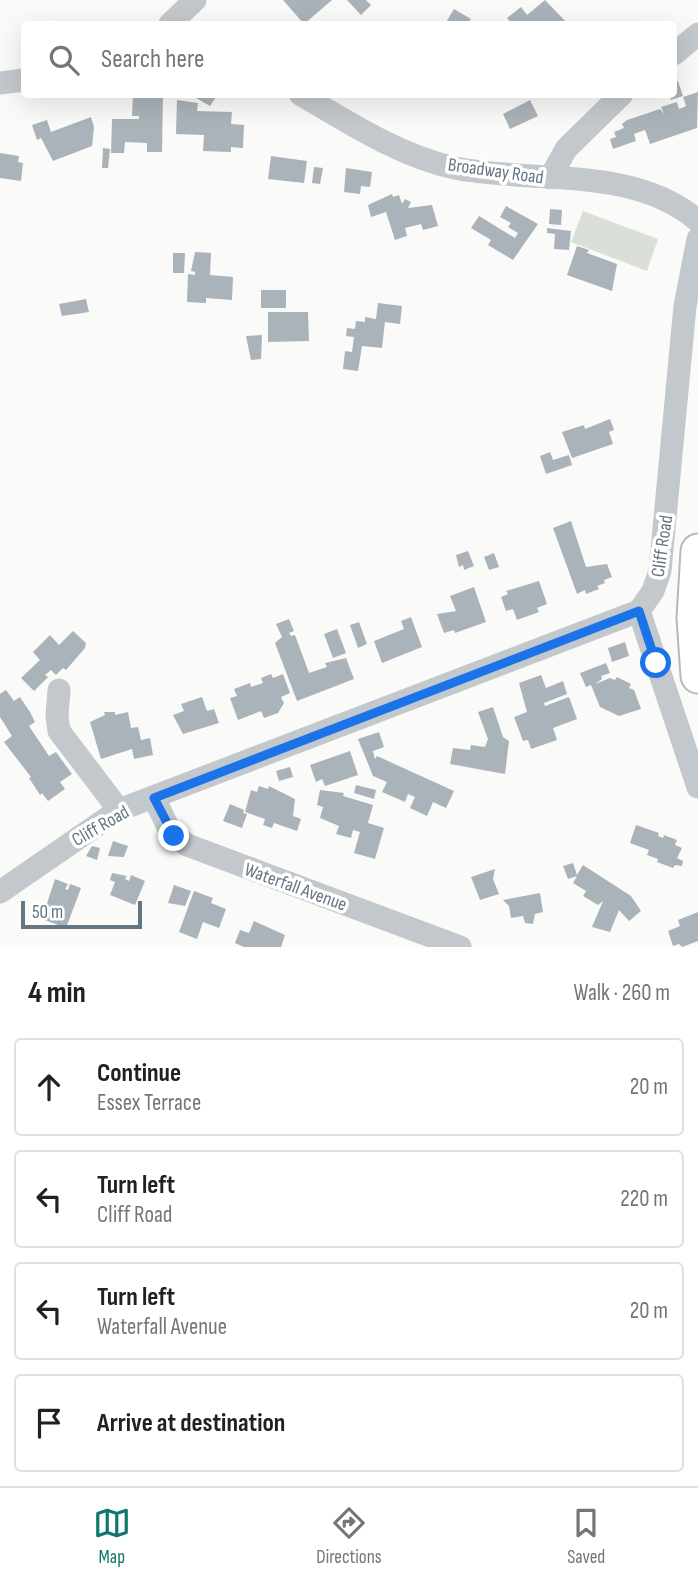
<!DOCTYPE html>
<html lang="en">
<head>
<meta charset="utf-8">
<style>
	body { margin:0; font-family:"Sofia Sans Condensed",sans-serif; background:#f2f2f2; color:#202124 }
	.scale { position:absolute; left:21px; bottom:18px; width:121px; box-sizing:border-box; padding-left:7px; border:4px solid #657683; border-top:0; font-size:19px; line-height:24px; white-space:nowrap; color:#657683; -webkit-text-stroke:5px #fff; paint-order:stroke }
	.stop { position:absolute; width:21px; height:21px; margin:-16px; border:5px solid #1a73e8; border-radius:50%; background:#fff }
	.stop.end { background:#1a73e8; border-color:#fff; box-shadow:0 2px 7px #0008 }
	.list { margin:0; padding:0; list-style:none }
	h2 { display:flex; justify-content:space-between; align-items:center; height:91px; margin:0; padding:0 28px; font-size:30px }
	h2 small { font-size:23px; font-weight:400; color:#757577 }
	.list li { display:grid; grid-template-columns:46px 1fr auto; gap:21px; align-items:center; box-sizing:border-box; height:98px; margin:0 14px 14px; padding:0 14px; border:2px solid #e0e0e0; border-radius:7px }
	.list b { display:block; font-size:26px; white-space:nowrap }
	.list p { margin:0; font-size:23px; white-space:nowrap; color:#757577 }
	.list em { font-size:23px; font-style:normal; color:#757577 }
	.icon { flex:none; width:38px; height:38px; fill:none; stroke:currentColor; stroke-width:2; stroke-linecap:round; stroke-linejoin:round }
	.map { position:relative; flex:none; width:698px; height:947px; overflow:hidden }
	.search { position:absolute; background:#fff; box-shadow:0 7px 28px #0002; left:21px; right:21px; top:21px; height:77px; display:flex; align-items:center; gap:18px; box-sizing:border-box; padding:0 24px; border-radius:7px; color:#757577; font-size:26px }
	.sheet { height:539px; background:#fff }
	nav { display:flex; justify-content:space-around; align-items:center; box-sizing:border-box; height:98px; border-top:2px solid #e0e0e0; background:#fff; font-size:19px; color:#757577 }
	nav a { display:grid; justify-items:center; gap:4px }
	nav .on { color:#0f766e }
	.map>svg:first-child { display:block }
	.green { fill:#dadfd7 }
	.building { fill:#aab3b9 }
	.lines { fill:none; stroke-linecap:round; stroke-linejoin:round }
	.highway-casing { stroke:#b4b9bd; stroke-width:37 }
	.minor { stroke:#c3c8cc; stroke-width:23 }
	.highway { stroke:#fff; stroke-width:33 }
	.route { stroke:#1a73e8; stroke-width:9 }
	.labels { text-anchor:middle; stroke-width:7; stroke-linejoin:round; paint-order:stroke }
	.street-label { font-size:19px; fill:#657683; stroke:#fff }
</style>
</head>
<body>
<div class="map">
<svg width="698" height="947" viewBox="0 0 698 947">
	<rect width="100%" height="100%" fill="#fafaf8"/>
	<polygon class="green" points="583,211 658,239 647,271 571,242"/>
	<g class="building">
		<polygon points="283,0 332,0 304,24"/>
		<polygon points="347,0 366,0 371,5 361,15"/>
		<polygon points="545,0 568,24 512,24 507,18 521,7 527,15"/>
		<polygon points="454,9 471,19 467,24 445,24"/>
		<polygon points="678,81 683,96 671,100 669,94 674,94 674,82"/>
		<polygon points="698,92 697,128 650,144 645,130 634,134 636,141 613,149 610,139 616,137 614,132 624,128 622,124 627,120 660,109 664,114 661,107 677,102 679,109 686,106 683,97"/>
		<polygon points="133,94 163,94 162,152 147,152 147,143 125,142 124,153 111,153 112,119 139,119 139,116 132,116"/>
		<polygon points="189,94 218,94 210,106"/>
		<polygon points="177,100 198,103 197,111 232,112 231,124 244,125 243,148 231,147 231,152 203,151 204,135 176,134"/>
		<polygon points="530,100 538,116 510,129 503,114"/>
		<polygon points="91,117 94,127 92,146 53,161 41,138 37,140 32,125 47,120 51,132"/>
		<polygon points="103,148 110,149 108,168 102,168"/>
		<polygon points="0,153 19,156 18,162 23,163 21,181 0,178"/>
		<polygon points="271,156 307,161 304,183 268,179"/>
		<polygon points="314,167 323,168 320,184 312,183"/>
		<polygon points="346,168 372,172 370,187 361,186 360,194 344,192"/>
		<polygon points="392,194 393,197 399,195 402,204 405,199 411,202 408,208 432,205 438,226 423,230 421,224 405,228 407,236 395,240 386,212 371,217 368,205"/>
		<polygon points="506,206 538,224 513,260 488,245 491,240 471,228 479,216 515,238 518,233 508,227 511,223 500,217"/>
		<polygon points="550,209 562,210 561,225 549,224"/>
		<polygon points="547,228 571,231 569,250 554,249 555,234 547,233"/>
		<polygon points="577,246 589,250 587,253 617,264 612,291 567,275"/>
		<polygon points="195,252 211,253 210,275 233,277 232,300 206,298 206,303 187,302 188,274 195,275 195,272 191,271"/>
		<polygon points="173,253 185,253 184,273 173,273"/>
		<rect x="261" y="290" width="25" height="18"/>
		<polygon points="86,299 89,312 62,316 59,304"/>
		<polygon points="378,303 402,306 400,324 385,322 382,348 362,346 358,371 343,369 345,351 352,352 354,337 346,336 347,328 355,329 356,321 365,322 365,317 376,319"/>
		<polygon points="268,312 308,312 309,341 268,342"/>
		<polygon points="262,335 261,359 251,360 246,336"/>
		<polygon points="610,419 614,430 609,432 613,444 572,458 562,432 584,425 585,429"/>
		<polygon points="550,452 553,460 569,455 572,465 546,474 540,456"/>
		<polygon points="571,521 586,567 607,564 612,577 604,580 605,583 597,586 599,589 586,594 585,590 577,594 553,528"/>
		<polygon points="468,551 474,566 464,570 463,565 459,567 456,555"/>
		<polygon points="494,553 499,567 489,570 484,557"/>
		<polygon points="539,581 547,604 537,608 539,612 517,620 513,609 506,611 501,597 508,594 506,591"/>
		<polygon points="474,587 486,622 455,633 454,630 444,633 437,614 456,611 450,596"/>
		<polygon points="411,617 422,647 382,663 374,641 404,629 401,621"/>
		<polygon points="289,619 294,631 289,633 291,636 295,635 309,673 327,667 325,663 346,658 354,679 297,701 275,643 282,637 276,624"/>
		<polygon points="359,622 367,644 358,648 350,625"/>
		<polygon points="337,629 346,653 333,658 324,634"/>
		<polygon points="73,631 86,643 85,648 66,670 63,668 56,675 51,670 45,675 48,677 34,691 21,678 40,660 33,652 50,635 59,645"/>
		<polygon points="625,642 629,656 612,662 608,648"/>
		<polygon points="606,663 610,673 601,676 602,679 595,684 610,678 615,680 617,677 631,684 629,688 634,690 641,709 619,716 600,707 591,685 586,687 580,673"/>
		<polygon points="271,674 273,678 283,674 290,693 281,697 284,703 278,713 264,718 261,711 238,720 230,698 237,696 234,689 250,683 251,687 263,683 261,678"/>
		<polygon points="541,675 546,688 563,681 567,694 544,703 545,706 569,697 577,719 553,728 557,740 531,749 528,740 523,741 514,717 527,712 519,683"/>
		<polygon points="6,690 14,701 20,697 30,712 35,722 29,726 49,756 56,752 72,774 60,782 65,789 48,801 42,793 40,795 29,778 31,777 4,742 12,736 0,717 0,694"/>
		<polygon points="202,697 207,711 214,709 219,723 183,734 173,715 184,711 181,704"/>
		<polygon points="493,707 503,737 509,741 505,774 450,764 453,748 470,750 471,745 485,747 488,739 478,712"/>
		<polygon points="104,712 115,712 115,715 128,712 131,728 138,727 141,740 150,738 153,755 134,759 132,749 101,759 90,722 105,715"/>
		<polygon points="379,732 384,747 373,751 375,759 377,756 454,791 446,808 433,802 427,816 410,808 415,797 408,794 405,802 382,792 387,782 373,776 358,739"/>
		<polygon points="350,751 358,775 325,786 322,779 316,782 310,765"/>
		<polygon points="290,767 293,777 279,781 276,771"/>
		<polygon points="356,785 376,790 374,799 354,793"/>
		<polygon points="259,786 268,789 269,786 295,799 293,816 301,819 297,831 274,823 272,828 263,825 265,819 245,812 251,790 257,792"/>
		<polygon points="320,790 344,793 343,796 373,805 368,823 384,828 375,859 354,853 360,832 353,830 351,838 336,834 339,826 320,818 323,807 317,805"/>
		<polygon points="230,804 244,810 243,813 247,814 242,828 223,821"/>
		<polygon points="636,825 659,833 658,836 663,838 664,835 677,840 675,845 682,848 677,858 683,861 682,866 675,865 673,868 657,862 658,859 647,855 649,850 630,843"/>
		<polygon points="113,841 128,846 124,857 108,856"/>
		<polygon points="92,846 100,848 97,860 86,856"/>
		<polygon points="573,863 577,875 583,865 631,896 641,911 629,921 619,910 610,932 592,927 603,901 598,905 583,896 586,891 573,883 577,876 568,879 563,866"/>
		<polygon points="495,869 493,879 499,894 480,900 471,877"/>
		<polygon points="112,873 127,876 125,879 129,881 131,875 145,881 135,905 110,895 115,882 110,880"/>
		<polygon points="55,879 68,884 65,889 68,890 70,884 81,888 66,928 42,919"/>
		<polygon points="174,885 191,891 185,906 168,903"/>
		<polygon points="194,891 213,898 211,903 226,909 219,928 203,922 197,939 179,932"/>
		<polygon points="540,893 543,912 535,914 533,924 525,923 523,916 511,918 509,906 503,900"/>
		<polygon points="698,912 698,941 682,947 679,944 673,946 668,931 680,926 678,920"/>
		<polygon points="254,921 285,935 281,947 244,947 235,943 240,930 249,933"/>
	</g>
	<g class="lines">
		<g class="highway-casing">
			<polyline id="highway" points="698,551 694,618 698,676"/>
		</g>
		<g class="minor">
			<polyline points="170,24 195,0"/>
			<polyline points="674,54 698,34"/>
			<polyline points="0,83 24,80"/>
			<path d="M300,94C349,123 400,156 455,168C535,184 633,165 698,221"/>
			<polyline points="550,178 566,149 622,94"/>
			<polyline points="639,611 698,787"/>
			<polyline points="59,690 57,716 59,731 119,810"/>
			<polyline points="154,798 170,831 187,845 460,947"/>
			<polyline points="0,892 119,810 639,611 653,591 660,571 685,306 698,239"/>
		</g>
		<use href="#highway" class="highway"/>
	</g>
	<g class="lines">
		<polyline class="route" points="174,836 154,798 639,611 656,663"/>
	</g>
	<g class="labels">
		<g class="street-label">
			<text transform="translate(496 170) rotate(8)" y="7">Broadway Road</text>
			<text transform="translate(661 546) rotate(-82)" y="7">Cliff Road</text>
			<text transform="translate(100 825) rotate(-30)" y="7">Cliff Road</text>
			<text transform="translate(296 886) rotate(20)" y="7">Waterfall Avenue</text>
		</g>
	</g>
</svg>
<div class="scale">50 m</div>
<div class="stop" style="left:656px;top:663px"></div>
<div class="stop end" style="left:174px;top:836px"></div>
<div class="search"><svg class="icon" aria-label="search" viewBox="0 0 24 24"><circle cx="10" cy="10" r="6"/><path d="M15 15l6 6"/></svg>Search here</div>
</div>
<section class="sheet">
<h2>4 min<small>Walk · 260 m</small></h2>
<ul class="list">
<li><svg class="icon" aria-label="ahead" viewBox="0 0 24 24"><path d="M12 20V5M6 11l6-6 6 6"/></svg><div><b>Continue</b><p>Essex Terrace</p></div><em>20 m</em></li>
<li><svg class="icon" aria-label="left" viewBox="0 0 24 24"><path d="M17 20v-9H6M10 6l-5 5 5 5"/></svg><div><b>Turn left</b><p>Cliff Road</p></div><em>220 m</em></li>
<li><svg class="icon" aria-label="left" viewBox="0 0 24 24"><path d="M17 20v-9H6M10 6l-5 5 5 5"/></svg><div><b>Turn left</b><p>Waterfall Avenue</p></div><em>20 m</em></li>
<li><svg class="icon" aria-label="arrive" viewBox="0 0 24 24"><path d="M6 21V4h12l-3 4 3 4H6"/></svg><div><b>Arrive at destination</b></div></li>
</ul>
</section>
<nav>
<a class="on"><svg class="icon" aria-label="map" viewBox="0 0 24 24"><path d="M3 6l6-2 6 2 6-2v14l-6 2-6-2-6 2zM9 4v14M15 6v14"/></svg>Map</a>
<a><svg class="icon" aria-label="directions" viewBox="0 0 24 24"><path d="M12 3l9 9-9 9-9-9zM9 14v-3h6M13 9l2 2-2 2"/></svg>Directions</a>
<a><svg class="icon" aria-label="saved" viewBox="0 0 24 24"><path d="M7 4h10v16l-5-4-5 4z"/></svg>Saved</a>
</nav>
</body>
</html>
